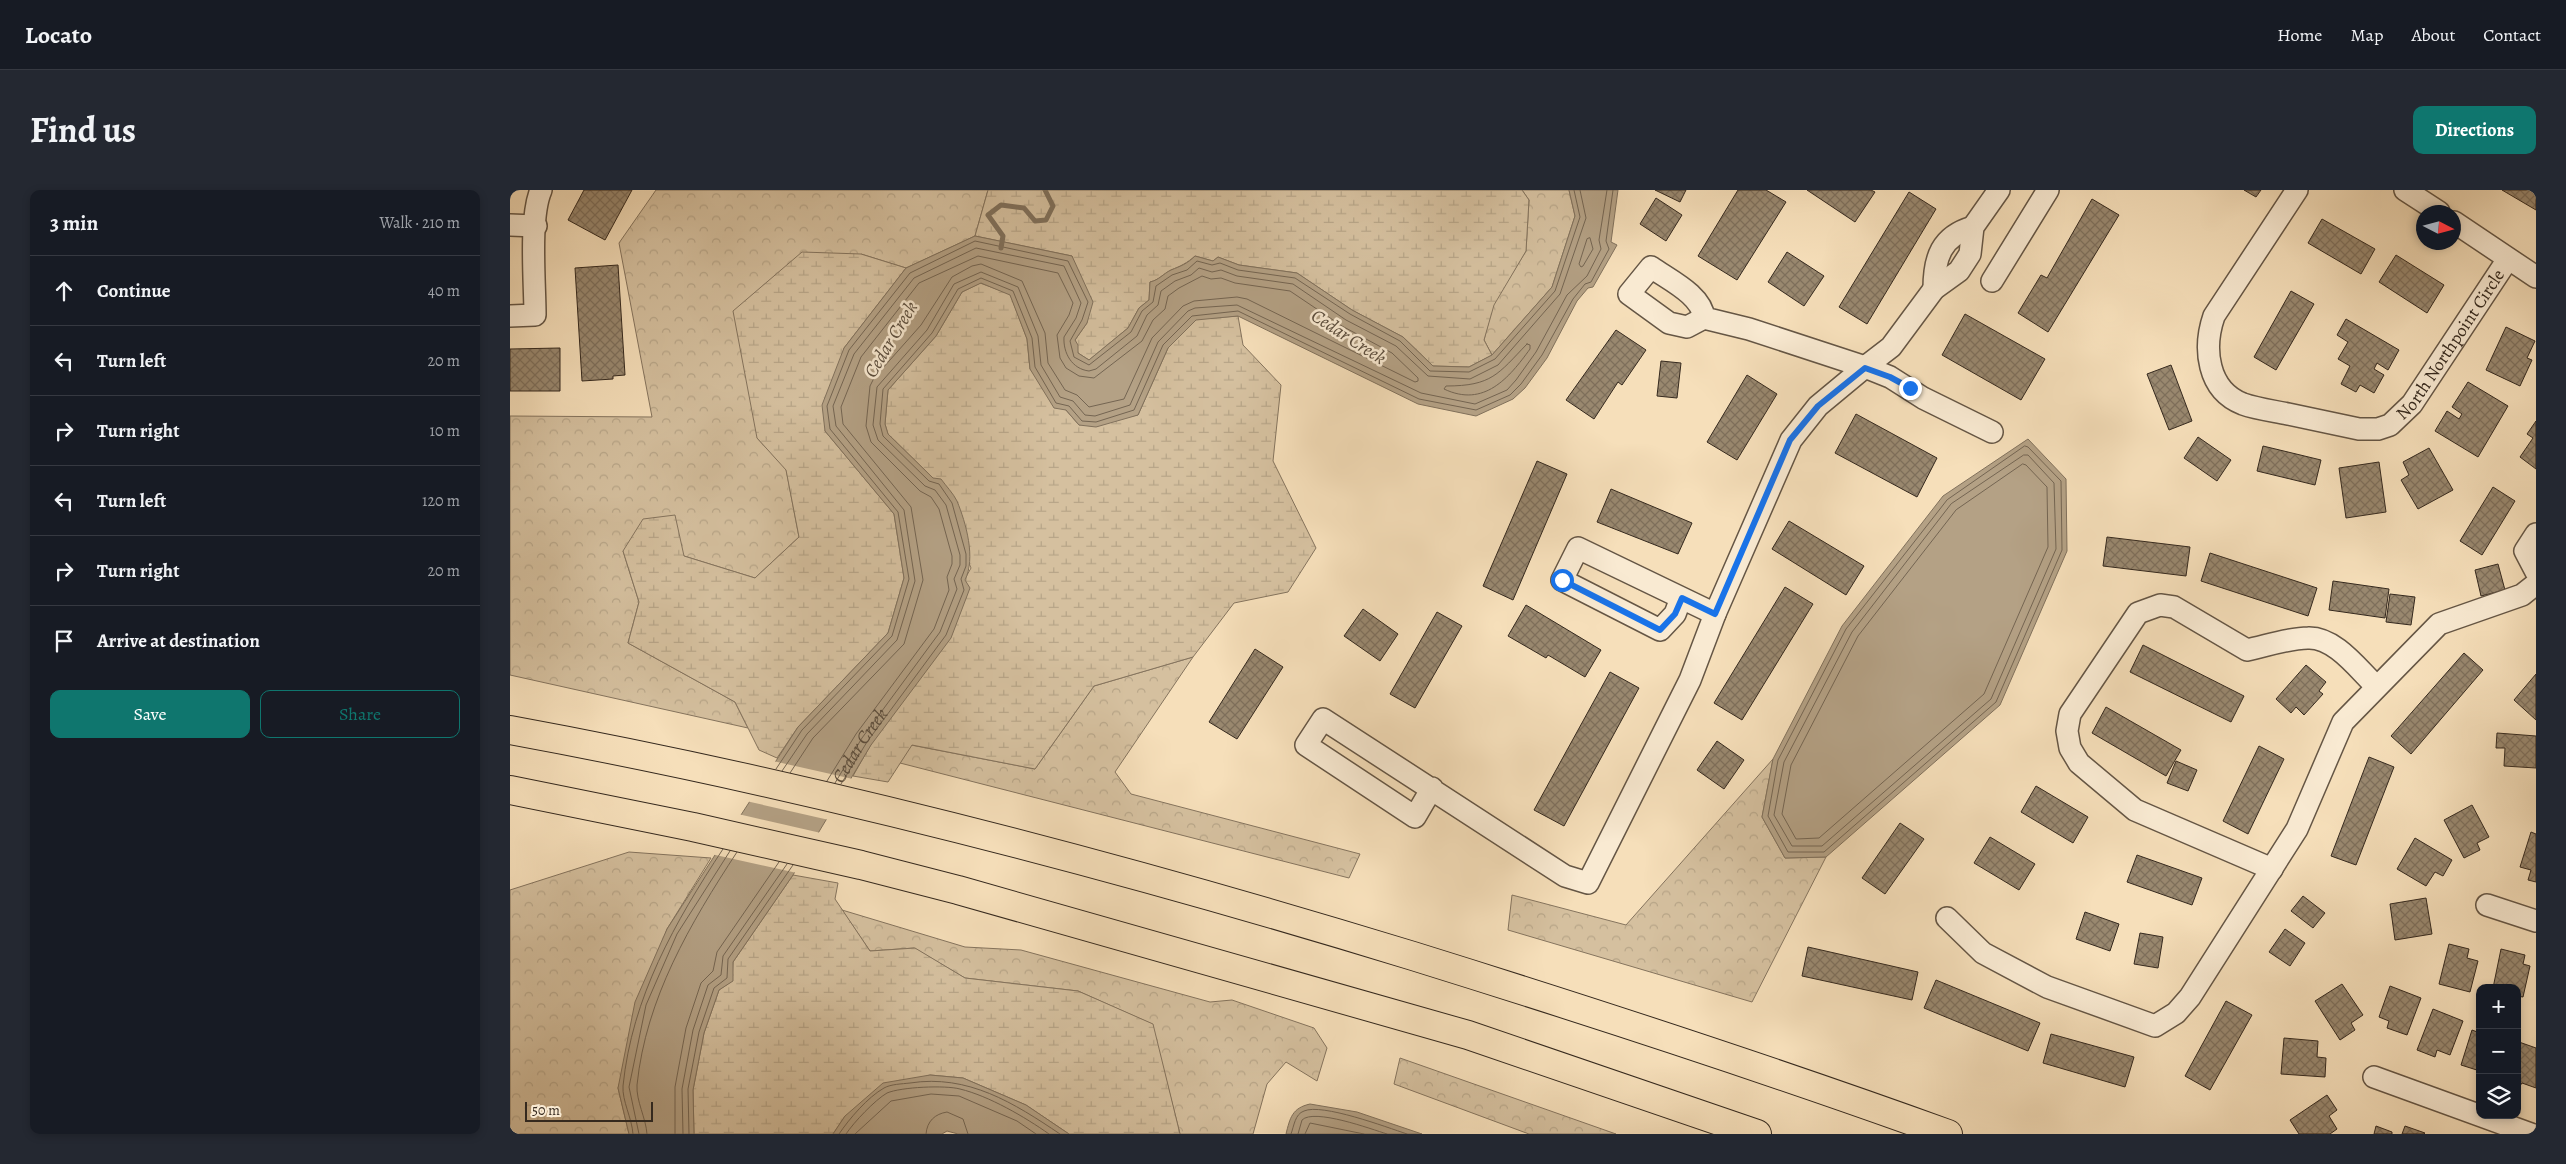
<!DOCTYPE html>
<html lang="en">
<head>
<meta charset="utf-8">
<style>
	body { margin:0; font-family:Alegreya,serif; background:#242831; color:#f1f3f6 }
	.controls { position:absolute; right:15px; bottom:15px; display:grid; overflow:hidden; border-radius:10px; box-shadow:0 2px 8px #0003 }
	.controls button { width:45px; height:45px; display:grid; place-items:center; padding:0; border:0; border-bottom:1px solid #363941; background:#171b24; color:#f1f3f6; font:25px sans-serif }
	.compass { position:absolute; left:1906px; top:15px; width:45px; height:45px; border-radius:50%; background:#171b24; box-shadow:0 2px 8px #0003; rotate:96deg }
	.scale { position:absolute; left:15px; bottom:12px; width:128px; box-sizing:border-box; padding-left:5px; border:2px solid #35291e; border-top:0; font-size:14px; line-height:18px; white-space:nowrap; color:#35291e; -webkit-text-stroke:4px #f9ead2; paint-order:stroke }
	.stop { position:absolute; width:15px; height:15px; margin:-11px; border:4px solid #1a73e8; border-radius:50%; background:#fff }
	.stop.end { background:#1a73e8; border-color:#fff; box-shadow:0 1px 5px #0008 }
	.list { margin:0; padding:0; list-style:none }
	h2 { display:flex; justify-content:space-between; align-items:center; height:65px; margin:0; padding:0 20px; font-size:21px }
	h2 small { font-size:16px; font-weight:400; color:#9ea1a6 }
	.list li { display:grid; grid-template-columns:32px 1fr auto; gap:15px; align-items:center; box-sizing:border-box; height:70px; padding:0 20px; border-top:1px solid #363941 }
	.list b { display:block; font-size:19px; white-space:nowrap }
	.list em { font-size:16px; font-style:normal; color:#9ea1a6 }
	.actions { display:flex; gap:10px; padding:15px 20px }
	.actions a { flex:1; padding:11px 0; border:1px solid #0f766e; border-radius:10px; text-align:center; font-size:18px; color:#0f766e }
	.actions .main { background:#0f766e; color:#fff }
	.icon { flex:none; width:28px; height:28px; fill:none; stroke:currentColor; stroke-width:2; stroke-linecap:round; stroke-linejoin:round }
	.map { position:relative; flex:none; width:2026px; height:944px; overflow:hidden; border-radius:10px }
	header { display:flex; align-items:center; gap:30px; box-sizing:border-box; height:70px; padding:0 25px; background:#171b24; border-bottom:1px solid #363941 }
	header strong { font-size:24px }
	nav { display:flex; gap:28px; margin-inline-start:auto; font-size:18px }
	.intro { display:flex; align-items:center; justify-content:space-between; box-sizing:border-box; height:120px; padding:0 30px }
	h1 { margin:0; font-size:35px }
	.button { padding:12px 22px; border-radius:10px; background:#0f766e; color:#fff; font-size:18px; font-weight:700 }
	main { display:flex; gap:30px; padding:0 30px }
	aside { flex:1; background:#171b24; border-radius:10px; box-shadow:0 2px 8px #0003 }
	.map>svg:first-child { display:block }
	.forest { fill:url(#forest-crowns); stroke:#85745e }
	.wetland { fill:url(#wetland-marsh); stroke:#85745e }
	.water { fill:#b4a185; stroke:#81715c }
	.pier { fill:#f6dfba }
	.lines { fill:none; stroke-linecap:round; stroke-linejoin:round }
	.shore { stroke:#746552; stroke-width:1 }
	.stream { stroke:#81715c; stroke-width:5 }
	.building { fill:url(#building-cross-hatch); stroke:#35291e }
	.minor-casing { stroke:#655645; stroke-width:24 }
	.highway-casing { stroke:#35291e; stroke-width:30 }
	.minor { stroke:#f9ead2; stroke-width:21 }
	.highway { stroke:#f6dfba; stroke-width:28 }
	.route { stroke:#1a73e8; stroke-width:6 }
	.labels { text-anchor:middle; stroke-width:5; stroke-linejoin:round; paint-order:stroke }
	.street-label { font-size:18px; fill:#35291e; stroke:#f9ead2 }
	.water-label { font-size:19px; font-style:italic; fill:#5b4d3d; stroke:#f9ead2 }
</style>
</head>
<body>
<header>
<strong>Locato</strong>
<nav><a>Home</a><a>Map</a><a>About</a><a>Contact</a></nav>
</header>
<div class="intro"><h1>Find us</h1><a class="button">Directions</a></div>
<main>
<aside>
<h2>3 min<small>Walk · 210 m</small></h2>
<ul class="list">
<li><svg class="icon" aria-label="ahead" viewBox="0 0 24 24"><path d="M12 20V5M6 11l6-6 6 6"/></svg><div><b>Continue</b></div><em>40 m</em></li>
<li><svg class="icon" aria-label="left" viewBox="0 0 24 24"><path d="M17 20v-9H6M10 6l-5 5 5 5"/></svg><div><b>Turn left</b></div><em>20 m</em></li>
<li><svg class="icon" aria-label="right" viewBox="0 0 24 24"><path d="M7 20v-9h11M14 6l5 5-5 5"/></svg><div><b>Turn right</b></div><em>10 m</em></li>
<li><svg class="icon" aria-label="left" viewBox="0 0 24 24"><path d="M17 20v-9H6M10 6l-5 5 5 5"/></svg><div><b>Turn left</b></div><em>120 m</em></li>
<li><svg class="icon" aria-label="right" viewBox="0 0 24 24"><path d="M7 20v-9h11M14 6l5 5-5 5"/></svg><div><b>Turn right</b></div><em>20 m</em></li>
<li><svg class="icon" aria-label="arrive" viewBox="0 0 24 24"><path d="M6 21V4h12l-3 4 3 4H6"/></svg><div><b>Arrive at destination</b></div></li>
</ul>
<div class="actions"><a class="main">Save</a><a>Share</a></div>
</aside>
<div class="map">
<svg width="2026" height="944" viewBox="0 0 2026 944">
	<defs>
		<pattern id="forest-crowns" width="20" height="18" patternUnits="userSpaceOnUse" patternTransform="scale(1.25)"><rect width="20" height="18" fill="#d5c09f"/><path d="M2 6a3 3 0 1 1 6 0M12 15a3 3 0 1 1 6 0" fill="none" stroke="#b7a588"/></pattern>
		<pattern id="wetland-marsh" width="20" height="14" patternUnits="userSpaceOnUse" patternTransform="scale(1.25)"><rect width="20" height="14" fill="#d5c09f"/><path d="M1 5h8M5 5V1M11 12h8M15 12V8" fill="none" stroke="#b7a588"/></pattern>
		<pattern id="building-cross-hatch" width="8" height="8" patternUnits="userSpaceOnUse" patternTransform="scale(1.25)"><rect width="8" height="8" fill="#99886f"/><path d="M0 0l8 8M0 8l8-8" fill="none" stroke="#7e6f5b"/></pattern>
	</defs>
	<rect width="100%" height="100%" fill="#f6dfba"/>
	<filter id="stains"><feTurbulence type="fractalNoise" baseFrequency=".004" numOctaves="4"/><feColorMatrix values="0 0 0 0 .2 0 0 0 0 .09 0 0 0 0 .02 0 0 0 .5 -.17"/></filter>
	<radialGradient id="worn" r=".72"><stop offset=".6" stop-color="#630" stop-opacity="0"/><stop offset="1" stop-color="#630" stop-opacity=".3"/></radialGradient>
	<g class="forest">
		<polygon points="146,0 478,0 465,46 396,78 351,64 247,248 276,279 289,347 245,388 174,366 113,361 129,412 118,453 225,512 238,538 0,485 0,226 142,227 109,53"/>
		<polygon points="1012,0 1059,0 1065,26 1042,97 982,165 974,150 983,115 1016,61 1019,10"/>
		<polygon points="683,467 605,582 621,604 850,664 839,688 390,573 401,555 525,579 584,496"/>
		<polygon points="1263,569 1252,627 1275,668 1316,667 1242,812 998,740 1002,705 1116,735"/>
		<polygon points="119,662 201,668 157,739 108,898 119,944 0,944 0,700"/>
		<polygon points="332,720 455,757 511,760 700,812 722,810 804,838 817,858 807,891 776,872 757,894 743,944 670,944 642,834 568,801 455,788 404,758 360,761"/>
		<polygon points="890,868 1106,944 1019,944 884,894"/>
	</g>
	<g class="wetland">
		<path d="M478,0H1012L1019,10L1016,61L984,115L974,150L982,165L959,177L923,176L893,147L842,120L787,83L729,75L708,67L703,71L685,66C677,73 671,76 661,80C653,84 649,90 640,92L639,110L629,118L618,138L579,170L568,163L565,150L577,133L562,66L465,46Z"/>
		<polygon points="292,62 351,64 396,78 334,158 315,241 384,324 394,388 378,443 288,537 267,568 249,560 225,512 118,453 129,412 113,361 133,329 165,325 174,366 245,388 289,347 276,280 247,248 223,121"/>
		<polygon points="470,93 500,104 517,149 520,179 569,235 628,225 658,158 686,129 728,126 733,155 771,195 763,271 806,358 778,402 724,413 683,467 584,496 525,579 402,555 378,592 343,586 461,378 423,288 378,244 375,234 378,200 426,146 452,102"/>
		<polygon points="283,685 328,693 325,709 360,761 405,758 455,788 568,801 643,834 670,944 559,944 516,915 453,888 420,885 335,926 323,944 184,944 183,900 194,843 209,800 222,791 223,772"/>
	</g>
	<g class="water">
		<path d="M1059,0H1108L1101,52L1107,55L1083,97L1078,98L1067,111L1037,168L1015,198L1003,209L966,226L908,214L728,126L686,130L658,158L628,225L586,237L569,235L556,220L544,218L520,179L517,149L500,105L471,93L452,102L426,146L378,200L375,234L378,244L423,288L431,289C436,296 443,303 447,311C456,333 466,368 455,390L460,398L441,448L361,555L283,685L223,772V791L209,800L194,843L183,900L184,944H119L108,898L125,812L157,739L288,537L378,443L394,388L384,324L315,241L312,215L334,158L396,78L465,46L562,66L583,112L577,133L565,150L568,155V163L579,170L618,138L629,118L639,110L640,92C649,90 653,84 661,80C671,76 677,74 685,66L703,71L708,67L729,75L787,83L842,120L893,147L923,176L959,177L982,165L1042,97L1065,26Z"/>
		<polygon points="1518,249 1556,289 1557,361 1490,515 1316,667 1275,668 1252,627 1263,569 1332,436 1433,306"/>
		<polygon points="420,885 453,888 516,915 559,944 448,944 437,941 432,944 323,944 335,926 373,893"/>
		<path d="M800,914L847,922L912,944H776C780,928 782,918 800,914Z"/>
	</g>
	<g class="pier">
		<polygon points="263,571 343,589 319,630 236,611"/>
		<polygon points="228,624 311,643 287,683 201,664"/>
	</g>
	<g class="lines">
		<g class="shore">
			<polygon points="1080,48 1083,59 1073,76 1071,77 1069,74 1077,49"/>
			<path d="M1017,154L1020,155V159C999,188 974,218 934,199L936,196C982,196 988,184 1017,154Z"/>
			<polygon points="1515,256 1518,257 1551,291 1552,360 1486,512 1314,662 1278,662 1258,626 1268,570 1336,439 1437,310"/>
			<polygon points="1514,265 1518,265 1544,293 1546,359 1481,509 1312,656 1282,656 1264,625 1274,572 1342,442 1441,314"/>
			<polygon points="1513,274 1516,275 1537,297 1538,357 1474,504 1309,648 1286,649 1272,624 1281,575 1348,446 1446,320"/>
			<polyline points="266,579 292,540 382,446 399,389 388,322 320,239 317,216 339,160 400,83 465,51 558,71 578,112 572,130 560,151 564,167 579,175 621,142 632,121 643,112 646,96 662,85 677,80 687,71 702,75 710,73 728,80 785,88 840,124 890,151 920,181 959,182 985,169 1045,101 1070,27 1064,0"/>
			<path d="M272,581L297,544L387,450L405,391L394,320L326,236L323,216L344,164L404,88L466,58L554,76L571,113L566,128L554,147C553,163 562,179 579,181L586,179L627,146L637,125L648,115L651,101L665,91L681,85L689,78L702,82L711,80L727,86L783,94L836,130L886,156L918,186L960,189L988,175L1050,104L1076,28L1070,0"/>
			<polyline points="280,583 303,548 394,454 413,390 401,317 333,234 331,217 351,167 409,93 468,66 548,83 563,113 559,125 547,145 550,168 556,178 569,186 584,188 632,151 643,130 655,119 658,106 669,98 692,86 701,89 711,88 725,93 780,101 832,136 882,163 908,188 908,191 905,192 737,109 727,107 684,111 673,116 642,148 614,209 579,217 567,205 555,200 538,173 535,143 512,91 471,74 462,76 442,87 411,135 364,188 360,196 356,236 361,252 410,301 421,307 429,319 442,366 442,374 437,387 439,400 424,439 346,544 317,591"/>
			<path id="s1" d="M325,593L352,548L430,442L447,399L444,389L450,375V365L436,315L425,300L415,296L368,250L363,235L367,197L417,140L444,94L471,82L508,97L528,146L531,175L550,207L563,211L575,225L585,226L620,215L648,152L678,121L685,118L727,115L911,203L965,214L997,200L1006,190L1026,162L1057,105L1077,86L1091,59L1089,50L1097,0"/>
			<polyline points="331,594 357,552 436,445 454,400 451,389 456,376 456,364 442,313 429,294 419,291 373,246 370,234 373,199 422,143 448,99 471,88 503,101 522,148 525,177 546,213 559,216 572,231 586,232 624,220 653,155 682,126 728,121 909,209 966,220 1000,205 1011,194 1032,165 1063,109 1075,94 1081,92 1099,59 1096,51 1103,0"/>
			<path d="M123,944C122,928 112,911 113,896C122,807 165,732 213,659"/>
			<polyline points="129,944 119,897 136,815 167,744 220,661"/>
			<path d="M137,944C136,928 126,911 127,895C136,808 180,734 227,662"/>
			<polyline points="165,944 165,897 176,838 191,793 203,781 207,762 269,672"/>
			<polyline points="173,944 172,899 183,840 198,795 211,785 213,766 277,674"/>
			<polyline points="179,944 178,899 189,842 204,798 217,788 218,769 283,675"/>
			<path d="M329,944C339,929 358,907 374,898C381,894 392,894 400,893C458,884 504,913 550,944"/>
			<path d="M336,944C344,932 365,910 377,903C391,897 435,895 450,899C479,906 515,927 539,944"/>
			<polyline points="345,944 381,911 421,904 449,906 507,931 526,944"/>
			<path d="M416,944C417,931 425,924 437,922L453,929L458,944"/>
			<path d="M781,944C784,936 785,924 794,921C812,913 876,937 897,944"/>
			<path d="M788,944L792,930C804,918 861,939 877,944"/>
			<polyline points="795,944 800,933 854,944"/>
		</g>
		<polyline class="stream" points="491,58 493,46 478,25 491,15 514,18 525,31 536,30 543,16 535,0"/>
	</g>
	<g class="building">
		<polygon points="74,0 122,0 95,50 58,30"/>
		<polygon points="1145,0 1176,0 1170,12"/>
		<polygon points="1228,0 1256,0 1276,12 1227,90 1188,66"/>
		<polygon points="1297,0 1361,0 1365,2 1345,32"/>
		<polygon points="1734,0 1751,0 1746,7"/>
		<polygon points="1992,0 2026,0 2026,20"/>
		<polygon points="1399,2 1426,19 1357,134 1329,117"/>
		<polygon points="1146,8 1172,25 1156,51 1130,34"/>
		<polygon points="1582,9 1609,25 1538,142 1508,123 1531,85 1537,88"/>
		<polygon points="1812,29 1865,59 1851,84 1798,53"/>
		<polygon points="1277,62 1314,86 1294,116 1258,92"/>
		<polygon points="1886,65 1934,95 1917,123 1869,92"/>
		<polygon points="108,75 115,185 103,186 103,189 72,191 65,78"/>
		<polygon points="1781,101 1804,114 1766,180 1744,167"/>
		<polygon points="1455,124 1535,169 1511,210 1432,165"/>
		<polygon points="1836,129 1889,160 1878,180 1867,173 1864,179 1874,185 1864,203 1850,195 1846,202 1831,194 1840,176 1828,169 1838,152 1827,145"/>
		<polygon points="1996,137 2025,151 2017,168 2022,170 2010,196 1976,180"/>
		<polygon points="1106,140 1136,160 1112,195 1108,192 1084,229 1056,210"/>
		<polygon points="50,158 50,201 0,201 0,159"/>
		<polygon points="1151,171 1171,173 1167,208 1147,206"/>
		<polygon points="1661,175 1682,231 1659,240 1637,184"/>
		<polygon points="1237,185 1267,204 1227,270 1197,252"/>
		<polygon points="1958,192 1998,216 1968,267 1925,241 1937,221 1949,229 1952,224 1942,217"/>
		<polygon points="1346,224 1427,268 1407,307 1325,263"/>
		<polygon points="2026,231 2026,279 2010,267 2023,248 2017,244"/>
		<polygon points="1688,247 1721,270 1707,291 1674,268"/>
		<polygon points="1753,256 1811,270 1805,295 1747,281"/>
		<polygon points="1919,258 1943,300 1908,319 1891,290 1899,285 1893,272"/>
		<polygon points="1027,271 1057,284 1003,410 973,396"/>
		<polygon points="1869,272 1876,322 1836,328 1829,278"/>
		<polygon points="1983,297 2005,311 1972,365 1950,351"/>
		<polygon points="1101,299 1182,333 1168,364 1087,332"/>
		<polygon points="1279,331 1354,376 1336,405 1262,359"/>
		<polygon points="1597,347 1680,357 1676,386 1593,376"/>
		<polygon points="1700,363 1807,398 1798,426 1691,391"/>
		<polygon points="1988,374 1995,400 1971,406 1965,380"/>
		<polygon points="1823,391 1879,399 1875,428 1819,420"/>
		<polygon points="1275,397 1303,414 1232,530 1204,513"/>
		<polygon points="1880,404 1905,407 1901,435 1876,432"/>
		<polygon points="1016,415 1091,460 1075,487 1038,465 1036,468 998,446"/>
		<polygon points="853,419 888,444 870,471 834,446"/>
		<polygon points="927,422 952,436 905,518 880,504"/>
		<polygon points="1633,455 1734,506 1721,532 1620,482"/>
		<polygon points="745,459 773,477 727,549 699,532"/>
		<polygon points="1954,463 1973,480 1901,564 1881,546"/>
		<polygon points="1796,475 1816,492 1809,501 1813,504 1794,525 1786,517 1781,523 1766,509"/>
		<polygon points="1100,482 1129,498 1054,636 1024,620"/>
		<polygon points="2026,484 2026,530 2004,510"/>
		<polygon points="1596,517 1671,560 1656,586 1582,543"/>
		<polygon points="1987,543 2026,546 2026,578 1994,576 1995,558 1986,558"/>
		<polygon points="1207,551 1234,570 1214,599 1187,580"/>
		<polygon points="1749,556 1774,569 1738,644 1713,631"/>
		<polygon points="1859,567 1884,577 1846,675 1821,666"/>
		<polygon points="1666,571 1687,580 1678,601 1657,593"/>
		<polygon points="1526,596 1578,627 1563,653 1511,622"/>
		<polygon points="1962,615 1979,647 1967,653 1970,660 1954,668 1934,630"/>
		<polygon points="1390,633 1414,649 1375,704 1352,688"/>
		<polygon points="2021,642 2026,644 2026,692 2018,690 2021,680 2010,677"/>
		<polygon points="1480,647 1525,674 1509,700 1464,673"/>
		<polygon points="1905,648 1942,670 1933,686 1925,682 1916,696 1887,679"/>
		<polygon points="1627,665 1692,688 1682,715 1617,692"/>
		<polygon points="1793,706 1815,723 1803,738 1781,721"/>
		<polygon points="1916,708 1922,744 1885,750 1880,714"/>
		<polygon points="1575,722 1609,734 1600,761 1566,749"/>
		<polygon points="1775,739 1795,753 1780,776 1759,762"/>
		<polygon points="1630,743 1653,747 1648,778 1624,774"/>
		<polygon points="1939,754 1959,759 1957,768 1968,771 1960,802 1929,794"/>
		<polygon points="1298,757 1408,782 1402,810 1292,786"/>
		<polygon points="1991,759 2015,765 2013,774 2020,776 2013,807 2007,806 2007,798 1983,798"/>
		<polygon points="1426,790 1530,833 1518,861 1414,818"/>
		<polygon points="1832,794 1853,825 1841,833 1845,840 1830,850 1805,811"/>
		<polygon points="1880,796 1911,808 1897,845 1877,838 1879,831 1869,827"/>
		<polygon points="1716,811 1742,825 1700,900 1675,886"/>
		<polygon points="1923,819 1953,831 1940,865 1927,860 1925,867 1907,860"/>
		<polygon points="1962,840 1970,843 1970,881 1951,875"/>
		<polygon points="1541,844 1624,867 1615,897 1533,873"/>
		<polygon points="1774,848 1808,851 1807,867 1816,868 1815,887 1771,884"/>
		<polygon points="2009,852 2026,858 2026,898 2012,893 2007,900"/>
		<polygon points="1817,905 1827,920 1819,926 1827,939 1820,944 1789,944 1780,930"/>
		<polygon points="1866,936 1882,942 1882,944 1864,944"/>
		<polygon points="1895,936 1915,943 1914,944 1892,944"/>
	</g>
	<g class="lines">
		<g class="minor-casing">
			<g id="minor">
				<path id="s2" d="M1787,0L1704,126C1693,158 1697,200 1733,214C1747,219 1764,221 1778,224C1802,229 1826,234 1849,239H1868L1880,235L1902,214L1998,69"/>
				<polyline points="1895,0 1929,22"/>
				<polyline points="1944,32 2026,87"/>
				<polyline points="0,35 26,36"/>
				<polyline points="1482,91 1538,0"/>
				<path d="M1424,99C1424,68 1431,46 1463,37"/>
				<path d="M0,126L25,125C25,93 19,28 31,0"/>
				<path d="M1194,128L1177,137L1159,133L1119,104L1141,77C1159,90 1192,105 1194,128L1239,139L1355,177L1381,157L1424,99L1449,81L1460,64L1463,37L1489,0"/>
				<polyline points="2026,344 2015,361 2026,382"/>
				<polyline points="1171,408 1165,424 1150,440 1052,390 1068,358 1205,424"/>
				<polyline points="922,598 905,627 796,555 813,529 1055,686 1078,693 1180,490 1205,424 1281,250 1308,216 1355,177 1380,187 1413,208 1482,242"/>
				<path d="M1762,679L1625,620L1569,573L1560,558L1557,541L1560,524L1628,423L1650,415L1664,417L1737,460C1756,456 1779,448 1798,448C1825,447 1848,479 1866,496"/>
				<polyline points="1977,715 2026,731"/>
				<polyline points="1437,728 1473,763 1537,797 1645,836 1666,823 1680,807 1787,639 1833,532 1929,434 2012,405 2026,394"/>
				<polyline points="1864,887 2021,944"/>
			</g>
		</g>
		<g class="highway-casing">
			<g id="highway">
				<path d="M0,540C305,596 606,675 903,766C1083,822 1261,880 1438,944"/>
				<polyline points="0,600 183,637 351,675 448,700 958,845 1247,944"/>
			</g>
		</g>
		<use href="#minor" class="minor"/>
		<use href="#highway" class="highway"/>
	</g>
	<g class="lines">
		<polyline class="route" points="1052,390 1150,440 1165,424 1172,408 1205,424 1280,250 1308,216 1355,178 1380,187 1400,198"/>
	</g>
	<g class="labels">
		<g class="street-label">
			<text dy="6" stroke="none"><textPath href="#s2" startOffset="505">North Northpoint Circle</textPath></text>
		</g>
		<g class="water-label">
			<text transform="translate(839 146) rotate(33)" y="7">Cedar Creek</text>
			<text transform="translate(380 149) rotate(-59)" y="7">Cedar Creek</text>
			<text dy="7" stroke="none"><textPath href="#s1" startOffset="45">Cedar Creek</textPath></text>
		</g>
	</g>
	<rect width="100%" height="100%" filter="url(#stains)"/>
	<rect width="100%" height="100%" fill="url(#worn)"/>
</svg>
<div class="controls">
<button>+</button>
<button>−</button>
<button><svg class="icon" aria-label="layers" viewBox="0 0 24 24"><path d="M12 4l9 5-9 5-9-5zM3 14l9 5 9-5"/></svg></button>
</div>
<svg class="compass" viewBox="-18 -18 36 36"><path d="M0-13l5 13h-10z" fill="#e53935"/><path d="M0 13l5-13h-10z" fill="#9ea1a6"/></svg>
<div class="scale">50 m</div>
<div class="stop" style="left:1052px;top:390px"></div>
<div class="stop end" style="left:1400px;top:198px"></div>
</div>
</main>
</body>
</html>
